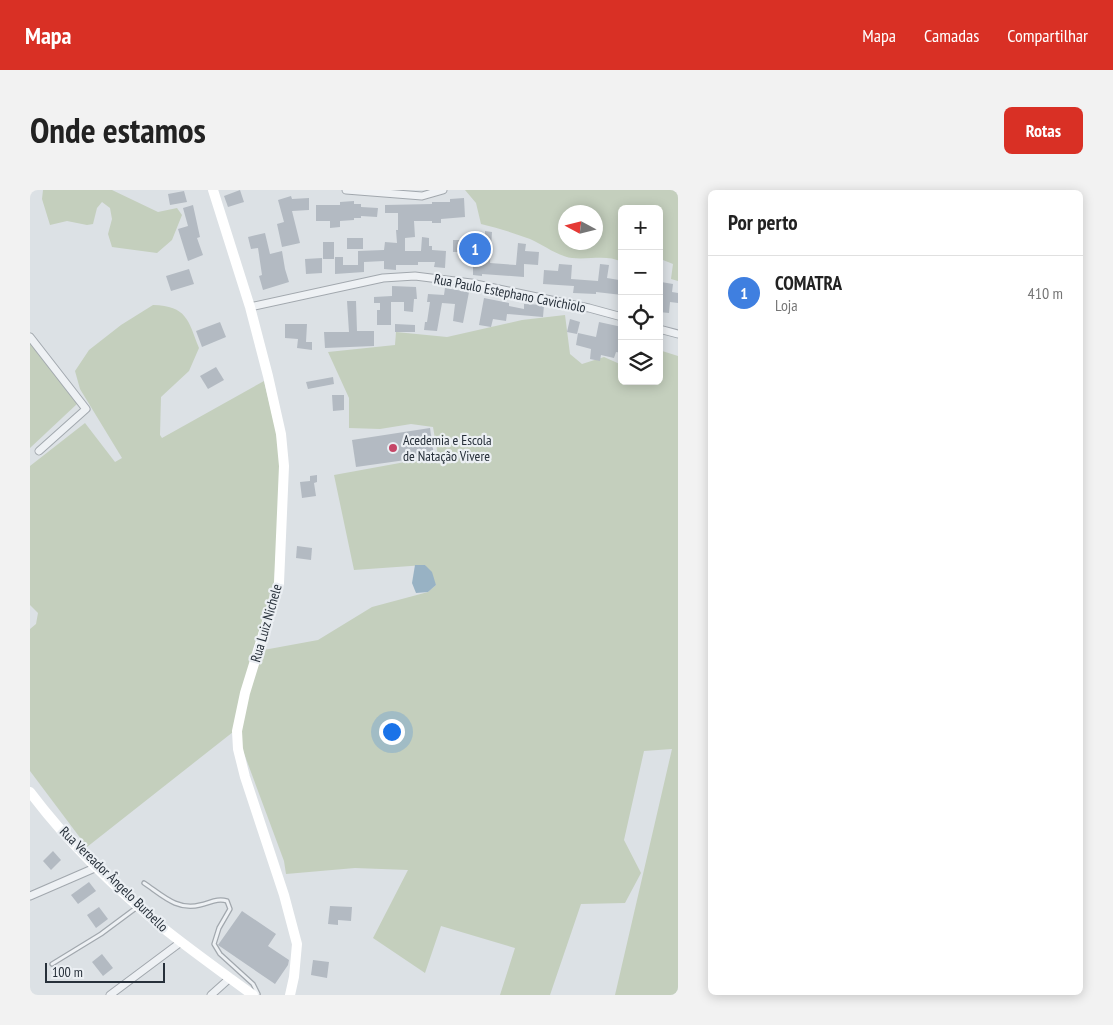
<!DOCTYPE html>
<html lang="pt">
<head>
<meta charset="utf-8">
<style>
	body { margin:0; font-family:"PT Sans Narrow",sans-serif; background:#f2f2f2; color:#222 }
	.controls { position:absolute; right:15px; top:15px; display:grid; overflow:hidden; border-radius:8px; box-shadow:0 2px 12px #0003 }
	.controls button { width:45px; height:45px; display:grid; place-items:center; padding:0; border:0; border-bottom:1px solid #e0e0e0; background:#fff; color:#222; font:25px sans-serif }
	.compass { position:absolute; left:528px; top:15px; width:45px; height:45px; border-radius:50%; background:#fff; box-shadow:0 2px 12px #0003; rotate:277deg }
	.scale { position:absolute; left:15px; bottom:12px; width:120px; box-sizing:border-box; padding-left:5px; border:2px solid #27303a; border-top:0; font-size:14px; line-height:18px; white-space:nowrap; color:#27303a; -webkit-text-stroke:4px #ebeff3; paint-order:stroke }
	.you { position:absolute; left:361px; top:541px; width:18px; height:18px; margin:-12px; border:4px solid #fff; border-radius:50%; background:#1a73e8; box-shadow:0 0 0 8px #1a73e833 }
	.badge { display:grid; place-items:center; width:32px; height:32px; border-radius:50%; background:#d93025; color:#fff; font-size:16px; font-weight:700 }
	.pin { position:absolute; translate:-50% -50%; border:2px solid #fff; box-shadow:0 1px 5px #0006 }
	.list { margin:0; padding:0; list-style:none }
	h2 { display:flex; justify-content:space-between; align-items:center; height:65px; margin:0; padding:0 20px; font-size:21px }
	h2 small { font-size:16px; font-weight:400; color:#767676 }
	.list li { display:grid; grid-template-columns:32px 1fr auto; gap:15px; align-items:center; box-sizing:border-box; height:75px; padding:0 20px; border-top:1px solid #e0e0e0 }
	.list b { display:block; font-size:19px; white-space:nowrap }
	.list p { margin:0; font-size:16px; white-space:nowrap; color:#767676 }
	.list em { font-size:16px; font-style:normal; color:#767676 }
	.icon { flex:none; width:28px; height:28px; fill:none; stroke:currentColor; stroke-width:2; stroke-linecap:round; stroke-linejoin:round }
	.map { position:relative; flex:none; width:648px; height:805px; overflow:hidden; border-radius:8px }
	header { display:flex; align-items:center; gap:30px; box-sizing:border-box; height:70px; padding:0 25px; background:#d93025; color:#fff }
	header strong { font-size:24px }
	nav { display:flex; gap:28px; margin-inline-start:auto; font-size:18px }
	.intro { display:flex; align-items:center; justify-content:space-between; box-sizing:border-box; height:120px; padding:0 30px }
	h1 { margin:0; font-size:35px }
	.button { padding:12px 22px; border-radius:8px; background:#d93025; color:#fff; font-size:18px; font-weight:700 }
	main { display:flex; gap:30px; padding:0 30px }
	aside { flex:1; background:#fff; border-radius:8px; box-shadow:0 2px 12px #0003 }
	.map>svg:first-child { display:block }
	.green { fill:#c4cfbd; fill-rule:evenodd }
	.water { fill:#98b2c4 }
	.building { fill:#b3bac2 }
	.lines { fill:none; stroke-linecap:round; stroke-linejoin:round }
	.lane-casing { stroke:#a2a8ae; stroke-width:5.5 }
	.street-casing { stroke:#a2a8ae; stroke-width:9 }
	.lane { stroke:#eef1f4; stroke-width:3 }
	.street { stroke:#eef1f4; stroke-width:7 }
	.secondary { stroke:#fff; stroke-width:10 }
	.poi-dot { fill:#c54667; stroke:#ebeff3; stroke-width:2 }
	.labels { text-anchor:middle; stroke-width:4.5; stroke-linejoin:round; paint-order:stroke }
	.street-label { font-size:14px; fill:#27303a; stroke:#ebeff3 }
	.poi-label { font-size:14px; fill:#27303a; stroke:#ebeff3; text-anchor:start }
</style>
</head>
<body>
<header>
<strong>Mapa</strong>
<nav><a>Mapa</a><a>Camadas</a><a>Compartilhar</a></nav>
</header>
<div class="intro"><h1>Onde estamos</h1><a class="button">Rotas</a></div>
<main>
<div class="map">
<svg width="648" height="805" viewBox="0 0 648 805">
	<rect width="100%" height="100%" fill="#dce1e5"/>
	<g class="green">
		<polygon points="13,0 82,0 128,22 147,18 152,25 142,50 127,63 82,57 78,44 82,29 80,18 72,12 67,18 63,34 57,35 37,31 20,35 12,9"/>
		<path d="M435,0H648V91L641,89L643,74L633,70H629V19H592V72C577,64 559,70 542,68C527,66 514,55 500,49C484,43 468,38 451,34L446,13ZM536,22H566V52H536Z"/>
		<path d="M123,115C157,116 158,130 169,158L159,181L131,207L130,245L132,248L234,191L246,241L251,278L244,397L222,462L288,450L342,417L398,402L406,395L395,375L324,380L304,285L408,266L403,237L381,234L350,239L319,238V208L298,162L365,155L366,142L417,147L492,130L535,125L540,164L552,174L574,167L592,175V191H629V160L648,166V805H585L642,559L614,561L594,650L611,683L595,713L551,714L520,805H470L485,758L411,736L395,783L343,748L378,680L325,678L256,684L254,671L215,566L203,542L57,657L0,581V439L6,434L8,423L0,415V276L55,233L85,272L92,268L50,199L45,181L59,160L91,135Z"/>
		<polygon points="0,152 48,213 0,258"/>
	</g>
	<polygon class="water" points="385,375 395,375 402,382 406,395 398,402 386,403 382,393"/>
	<g class="building">
		<polygon points="210,0 214,12 198,17 194,6"/>
		<polygon points="154,1 157,12 140,15 138,4"/>
		<polygon points="261,6 262,9 279,8 279,20 262,21 270,53 252,57 247,34 254,32 248,10"/>
		<polygon points="434,8 435,27 411,29 411,33 402,33 402,31 384,31 385,47 375,48 375,61 391,61 392,47 399,48 399,56 402,56 402,60 416,61 415,78 404,77 405,72 388,72 388,75 366,75 366,80 354,79 354,71 334,72 334,82 305,84 305,67 313,67 313,75 328,75 328,61 354,60 355,52 367,53 366,40 368,40 368,23 355,23 355,15 402,14 402,12 420,12 420,9"/>
		<polygon points="324,11 324,14 331,14 331,17 348,18 347,27 331,26 331,28 324,28 324,30 310,31 310,37 300,38 300,31 286,31 286,15 310,15 310,12"/>
		<polygon points="163,15 170,47 167,48 173,65 158,71 148,39 158,36 153,18"/>
		<polygon points="455,41 462,42 460,73 486,75 488,53 496,54 495,61 509,62 508,75 494,74 494,87 452,84 452,86 443,85 443,71 438,71 438,62 423,62 423,50 438,50 437,47 455,46"/>
		<polygon points="235,43 240,64 252,61 255,79 259,92 233,100 229,86 232,85 228,58 221,59 218,47"/>
		<rect x="317" y="48" width="16" height="11"/>
		<rect x="293" y="52" width="11" height="17"/>
		<polygon points="292,68 292,83 276,84 275,69"/>
		<polygon points="529,74 542,75 541,89 568,91 570,74 579,75 577,88 589,90 589,96 592,96 592,105 566,102 566,104 543,103 544,96 513,94 514,80 528,81"/>
		<polygon points="159,79 164,94 141,101 136,86"/>
		<polygon points="631,92 643,94 642,102 648,103 648,113 640,112 639,123 629,122"/>
		<polygon points="362,96 386,97 387,109 384,109 383,122 374,121 374,112 361,112 361,135 347,135 347,120 350,120 350,113 344,113 344,107 362,106"/>
		<polygon points="415,98 439,102 433,133 423,131 425,114 412,113 407,141 394,140 395,132 397,132 400,112 397,112 398,104 414,105"/>
		<polygon points="454,108 479,113 479,116 494,119 494,114 514,115 513,127 477,124 476,131 463,129 461,137 449,135"/>
		<polygon points="317,111 326,111 327,141 344,141 344,156 295,158 294,142 319,142"/>
		<polygon points="540,129 550,132 547,144 537,142"/>
		<polygon points="190,132 196,147 172,157 166,141"/>
		<polygon points="569,132 592,137 592,163 586,162 584,168 571,165 570,171 560,169 561,159 546,155 548,143 566,147"/>
		<polygon points="255,134 277,134 276,152 282,152 282,160 267,158 268,149 255,148"/>
		<polygon points="365,134 385,135 385,142 365,142"/>
		<polygon points="186,177 194,190 178,199 170,186"/>
		<polygon points="303,187 304,194 278,199 276,192"/>
		<polygon points="302,205 314,205 314,220 303,221"/>
		<polygon points="400,238 404,266 326,277 322,250"/>
		<polygon points="287,285 287,292 284,293 286,306 272,308 270,292 280,291 280,286"/>
		<polygon points="267,356 282,358 281,370 266,368"/>
		<polygon points="23,661 31,670 21,680 13,671"/>
		<polygon points="59,692 66,701 48,714 41,705"/>
		<polygon points="300,716 322,717 321,731 308,730 308,735 298,734"/>
		<polygon points="69,717 78,729 66,738 57,725"/>
		<polygon points="212,721 246,744 238,756 259,770 258,775 245,794 188,755"/>
		<polygon points="72,764 83,778 73,786 62,772"/>
		<polygon points="283,770 299,772 297,788 281,785"/>
	</g>
	<g class="lines">
		<g class="lane-casing">
			<g id="lane">
				<path d="M114,693C132,705 147,721 170,715C180,713 187,708 197,711L200,719L189,738L184,754L190,764L223,794L228,804"/>
				<polyline points="22,774 71,744 106,718"/>
			</g>
		</g>
		<g class="street-casing">
			<g id="street">
				<polyline points="316,0 392,6 413,0"/>
				<polyline points="220,117 353,88 385,86 441,93 559,118 592,127"/>
				<polyline points="629,139 648,144"/>
				<polyline points="0,147 56,219 9,261"/>
				<polyline points="0,706 67,677"/>
				<polyline points="80,805 151,752"/>
				<polyline points="181,805 200,788"/>
			</g>
		</g>
		<use href="#lane" class="lane"/>
		<use href="#street" class="street"/>
		<g class="secondary">
			<polyline points="183,0 220,117 238,186 251,244 254,276 249,393 215,503 207,541 208,559 215,587 254,705 267,754 264,787 260,805"/>
			<path d="M0,602C39,654 87,700 137,741C165,763 194,784 223,805"/>
		</g>
	</g>
	<circle class="poi-dot" cx="363" cy="258" r="5"/>
	<g class="labels">
		<g class="street-label">
			<text transform="translate(480 103) rotate(11)" y="5">Rua Paulo Estephano Cavichiolo</text>
			<text transform="translate(236 433) rotate(-74)" y="5">Rua Luiz Nichele</text>
			<text transform="translate(84 689) rotate(44)" y="5">Rua Vereador Ângelo Burbello</text>
		</g>
		<g class="poi-label">
			<text x="373" y="255">Acedemia e Escola<tspan x="373" dy="16">de Natação Vivere</tspan></text>
		</g>
	</g>
</svg>
<div class="controls">
<button>+</button>
<button>−</button>
<button><svg class="icon" aria-label="locate" viewBox="0 0 24 24"><circle cx="12" cy="12" r="6"/><path d="M12 2v4M12 18v4M2 12h4M18 12h4"/></svg></button>
<button><svg class="icon" aria-label="layers" viewBox="0 0 24 24"><path d="M12 4l9 5-9 5-9-5zM3 14l9 5 9-5"/></svg></button>
</div>
<svg class="compass" viewBox="-18 -18 36 36"><path d="M0-13l5 13h-10z" fill="#e53935"/><path d="M0 13l5-13h-10z" fill="#767676"/></svg>
<div class="scale">100 m</div>
<div class="you"></div>
<div class="pin badge" style="left:445px;top:59px;background:#3f7fe0">1</div>
</div>
<aside>
<h2>Por perto<small></small></h2>
<ul class="list">
<li><span class="badge" style="background:#3f7fe0">1</span><div><b>COMATRA</b><p>Loja</p></div><em>410 m</em></li>
</ul>
</aside>
</main>
</body>
</html>
